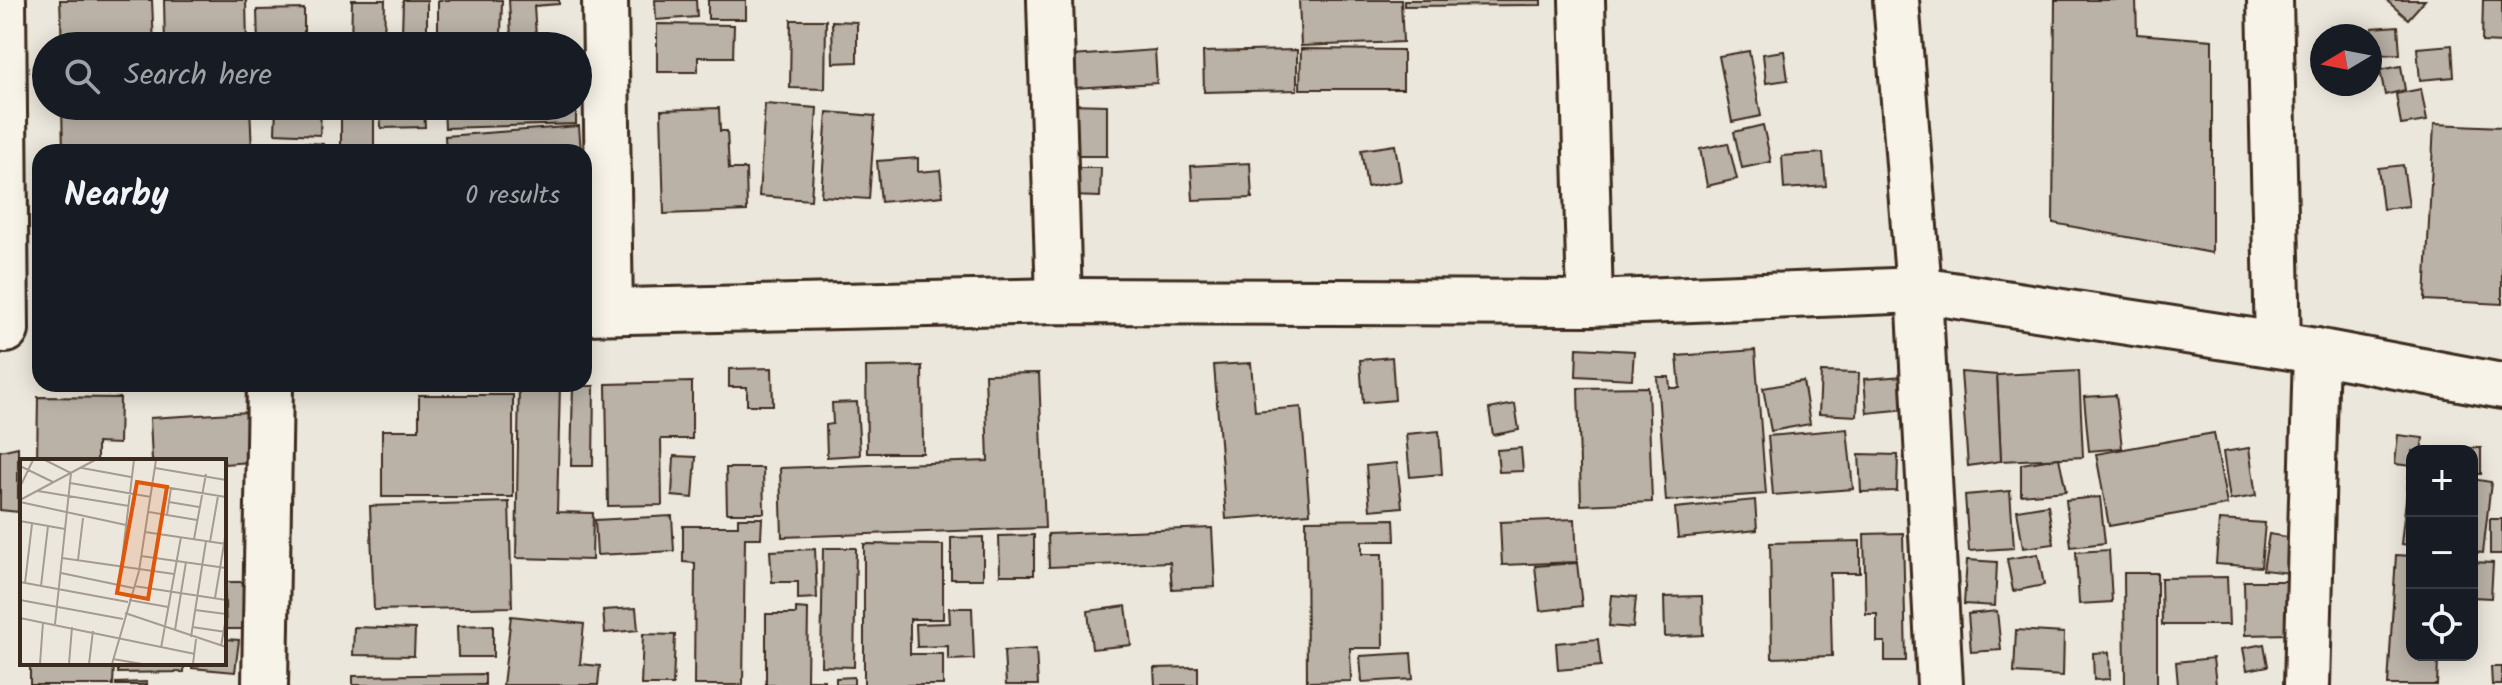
<!DOCTYPE html>
<html lang="en">
<head>
<meta charset="utf-8">
<style>
	body { margin:0; font-family:Kalam,sans-serif; background:#20242c; color:#f1f3f6 }
	.controls { position:absolute; right:24px; bottom:24px; display:grid; overflow:hidden; border-radius:16px; box-shadow:0 4px 20px #0003 }
	.controls button { width:72px; height:72px; display:grid; place-items:center; padding:0; border:0; border-bottom:2px solid #363941; background:#171b24; color:#f1f3f6; font:40px sans-serif }
	.compass { position:absolute; left:2310px; top:24px; width:72px; height:72px; border-radius:50%; background:#171b24; box-shadow:0 4px 20px #0003; rotate:260deg }
	.list { margin:0; padding:0; list-style:none }
	h2 { display:flex; justify-content:space-between; align-items:center; height:104px; margin:0; padding:0 32px; font-size:34px }
	h2 small { font-size:26px; font-weight:400; color:#9ea1a6 }
	.icon { flex:none; width:44px; height:44px; fill:none; stroke:currentColor; stroke-width:2; stroke-linecap:round; stroke-linejoin:round }
	.map { position:relative; flex:none; width:2502px; height:685px; overflow:hidden }
	.search { position:absolute; background:#171b24; box-shadow:0 4px 20px #0003; left:32px; top:32px; width:560px; height:88px; display:flex; align-items:center; gap:20px; box-sizing:border-box; padding:0 28px; border-radius:44px; color:#9ea1a6; font-size:30px }
	.panel { position:absolute; background:#171b24; box-shadow:0 4px 20px #0003; left:32px; top:144px; width:560px; height:248px; border-radius:24px }
	.map>svg:first-child { display:block }
	.building { fill:#bab2a7; stroke:#3b2a1e; stroke-width:2 }
	.lines { fill:none; stroke-linecap:round; stroke-linejoin:round }
	.minor-casing { stroke:#3b2a1e; stroke-width:50 }
	.minor { stroke:#f7f3e8; stroke-width:44 }
	.inset-road { fill:none; stroke:#a59b90; stroke-width:2 }
	.view { fill:#df570d; fill-opacity:0.15; stroke:#df570d; stroke-width:4 }
	.inset-edge { fill:none; stroke:#3b2a1e; stroke-width:4 }
</style>
</head>
<body>
<div class="map">
<svg width="2502" height="685" viewBox="0 0 2502 685">
	<rect width="100%" height="100%" fill="#ece7dc"/>
	<filter id="ink" filterUnits="userSpaceOnUse"><feTurbulence type="fractalNoise" baseFrequency=".0125" numOctaves="2"/><feDisplacementMap in="SourceGraphic" scale="16" xChannelSelector="R" yChannelSelector="G"/><feConvolveMatrix kernelMatrix="1 2 1 2 8 2 1 2 1" color-interpolation-filters="sRGB"/></filter>
	<g filter="url(#ink)">
		<g class="building">
			<polygon points="60,0 152,0 154,46 62,46"/>
			<polygon points="164,0 246,0 247,46 165,46"/>
			<polygon points="352,0 385,0 384,46 351,46"/>
			<polygon points="403,0 427,0 427,35 402,34"/>
			<polygon points="438,0 502,0 501,35 438,34"/>
			<polygon points="509,0 559,0 559,4 534,6 536,37 511,37"/>
			<polygon points="655,0 696,0 697,17 656,20"/>
			<rect x="708" y="0" width="38" height="19"/>
			<polygon points="1299,0 1401,0 1403,42 1301,46"/>
			<polygon points="1404,0 1541,0 1541,5 1404,6"/>
			<polygon points="2055,0 2136,0 2137,34 2212,40 2212,253 2053,223"/>
			<polygon points="2386,0 2425,0 2408,19"/>
			<polygon points="2483,0 2502,0 2502,43 2482,42"/>
			<polygon points="304,9 304,46 258,46 257,10"/>
			<polygon points="791,20 826,20 825,89 790,88"/>
			<polygon points="832,21 857,22 857,62 833,63"/>
			<polygon points="657,24 734,25 733,57 698,57 698,72 657,72"/>
			<polygon points="2398,26 2400,54 2374,55 2372,28"/>
			<polygon points="2452,45 2454,77 2420,80 2417,48"/>
			<polygon points="1301,49 1403,50 1403,89 1300,89"/>
			<polygon points="1155,50 1157,83 1074,88 1072,56"/>
			<polygon points="1297,50 1297,90 1204,92 1203,52"/>
			<polygon points="1749,51 1761,116 1732,122 1719,56"/>
			<polygon points="1784,51 1788,80 1766,83 1763,54"/>
			<polygon points="2401,66 2405,90 2385,95 2380,70"/>
			<polygon points="2421,89 2427,121 2401,125 2396,94"/>
			<polygon points="765,104 817,108 811,200 759,196"/>
			<polygon points="1068,104 1107,105 1107,156 1067,156"/>
			<polygon points="62,106 250,106 252,152 63,152"/>
			<polygon points="276,106 321,106 320,135 275,133"/>
			<rect x="341" y="106" width="33" height="46"/>
			<polygon points="380,106 424,106 425,127 381,128"/>
			<polygon points="444,106 576,106 576,124 445,128"/>
			<polygon points="719,108 720,131 727,131 729,169 746,169 747,211 664,214 661,110"/>
			<polygon points="827,112 875,116 869,199 821,196"/>
			<polygon points="2434,124 2502,127 2502,304 2425,300"/>
			<polygon points="1763,125 1771,162 1742,168 1734,132"/>
			<polygon points="579,126 581,152 446,152 445,136"/>
			<polygon points="284,141 323,144 323,152 283,152"/>
			<polygon points="1728,143 1737,179 1707,186 1700,149"/>
			<polygon points="1395,145 1401,181 1367,187 1361,150"/>
			<polygon points="1823,153 1826,186 1784,189 1782,156"/>
			<polygon points="918,158 918,172 940,170 943,196 881,202 877,161"/>
			<polygon points="1250,163 1252,198 1193,200 1191,166"/>
			<polygon points="2403,165 2409,206 2383,209 2378,168"/>
			<polygon points="1071,168 1101,168 1100,197 1070,196"/>
			<polygon points="1577,348 1634,351 1632,379 1576,376"/>
			<polygon points="1755,350 1766,494 1666,501 1657,377 1669,377 1670,388 1680,388 1677,356"/>
			<polygon points="1392,357 1395,400 1363,403 1360,360"/>
			<polygon points="1251,363 1255,411 1301,407 1310,513 1226,519 1214,365"/>
			<polygon points="922,366 923,453 867,453 866,367"/>
			<polygon points="772,368 773,405 747,405 747,387 729,387 729,369"/>
			<polygon points="2079,371 2083,457 2001,461 1997,375"/>
			<polygon points="1821,372 1859,373 1857,416 1819,414"/>
			<polygon points="1961,372 1997,375 2001,461 1968,466"/>
			<polygon points="1039,373 1045,528 782,537 780,468 988,461 985,374"/>
			<polygon points="1904,376 1907,409 1867,413 1864,379"/>
			<polygon points="1803,381 1810,424 1771,431 1763,388"/>
			<polygon points="692,382 692,439 661,439 662,505 608,506 606,384"/>
			<polygon points="519,384 560,384 557,512 593,513 592,560 516,558"/>
			<polygon points="573,386 594,386 593,466 571,466"/>
			<polygon points="1648,387 1652,502 1581,505 1578,388"/>
			<polygon points="419,395 513,395 513,497 382,497 382,430 419,430"/>
			<polygon points="2116,395 2122,448 2089,451 2084,397"/>
			<polygon points="38,397 120,398 119,444 97,443 97,461 37,461"/>
			<polygon points="857,402 860,455 827,457 826,425 833,424 832,403"/>
			<polygon points="1515,404 1519,430 1493,435 1489,409"/>
			<polygon points="248,412 250,462 224,464 224,461 152,461 150,418"/>
			<polygon points="1847,429 1853,489 1773,495 1768,436"/>
			<polygon points="1439,431 1442,474 1410,477 1406,434"/>
			<polygon points="2214,433 2227,505 2109,526 2096,454"/>
			<polygon points="2398,435 2423,438 2421,451 2412,451 2412,466 2395,464"/>
			<polygon points="18,447 18,512 0,510 0,451"/>
			<polygon points="1521,448 1523,471 1499,472 1497,450"/>
			<polygon points="2249,448 2256,496 2230,500 2223,452"/>
			<polygon points="2450,448 2481,448 2481,474 2472,474 2472,451 2450,451"/>
			<polygon points="1859,454 1898,455 1897,491 1861,492"/>
			<polygon points="674,456 696,457 693,498 672,496"/>
			<polygon points="2059,458 2066,491 2021,495 2021,464"/>
			<polygon points="1397,463 1402,507 1370,510 1366,466"/>
			<polygon points="726,468 763,468 764,513 727,513"/>
			<polygon points="2409,472 2412,473 2412,545 2401,544"/>
			<polygon points="2472,479 2491,482 2483,553 2472,552"/>
			<polygon points="2010,491 2014,548 1969,551 1965,495"/>
			<polygon points="2100,497 2105,543 2071,547 2066,500"/>
			<polygon points="1755,500 1757,530 1678,538 1675,508"/>
			<polygon points="509,502 512,607 374,610 370,506"/>
			<polygon points="2048,505 2054,544 2023,548 2017,510"/>
			<polygon points="672,516 674,551 597,555 595,520"/>
			<polygon points="738,518 762,518 761,538 745,538 743,685 694,685 695,563 683,562 683,526 738,526"/>
			<polygon points="1394,519 1395,541 1362,541 1362,554 1382,554 1383,648 1350,648 1351,681 1307,682 1306,520"/>
			<polygon points="1575,519 1577,562 1502,565 1500,522"/>
			<rect x="2490" y="519" width="12" height="35"/>
			<polygon points="2219,520 2265,523 2261,567 2216,564"/>
			<polygon points="1212,528 1215,587 1172,589 1170,562 1049,567 1048,534"/>
			<polygon points="1903,533 1906,661 1885,661 1885,642 1877,642 1877,614 1866,614 1864,534"/>
			<polygon points="2269,534 2294,538 2289,573 2263,570"/>
			<polygon points="1034,535 1034,575 1000,575 999,536"/>
			<polygon points="983,537 983,579 951,579 951,538"/>
			<polygon points="1860,541 1860,573 1830,573 1832,656 1772,658 1770,543"/>
			<polygon points="864,544 943,545 943,619 910,619 910,654 943,654 943,685 864,685"/>
			<polygon points="823,548 856,548 854,667 821,666"/>
			<polygon points="815,549 817,598 798,599 798,582 772,582 770,551"/>
			<polygon points="2109,550 2112,602 2079,604 2076,552"/>
			<polygon points="2038,554 2044,585 2013,591 2007,559"/>
			<polygon points="2396,555 2412,556 2412,655 2428,655 2428,659 2438,661 2437,685 2388,685"/>
			<polygon points="1967,560 1997,562 1995,606 1964,604"/>
			<polygon points="2472,562 2493,563 2491,598 2472,597"/>
			<polygon points="1577,563 1582,606 1540,611 1535,566"/>
			<polygon points="2124,573 2157,573 2157,685 2125,685"/>
			<polygon points="2227,577 2229,625 2162,625 2161,578"/>
			<polygon points="2244,581 2290,581 2291,634 2245,635"/>
			<polygon points="224,582 249,582 252,629 226,629"/>
			<polygon points="1612,595 1636,597 1633,628 1609,626"/>
			<polygon points="1702,596 1703,635 1665,637 1664,597"/>
			<polygon points="1126,606 1131,645 1092,649 1088,611"/>
			<polygon points="636,608 638,630 605,633 603,610"/>
			<polygon points="796,608 808,609 807,680 824,680 824,685 766,685 766,614 796,614"/>
			<polygon points="949,608 972,608 974,659 948,660 948,646 917,647 916,624 950,623"/>
			<polygon points="1997,611 2001,650 1971,652 1968,614"/>
			<polygon points="511,616 584,624 580,664 600,666 598,685 503,685"/>
			<polygon points="493,625 493,657 458,657 457,626"/>
			<polygon points="354,627 415,629 414,656 353,655"/>
			<polygon points="2016,630 2064,633 2063,676 2014,673"/>
			<polygon points="643,634 675,635 673,685 641,685"/>
			<polygon points="224,639 239,640 235,672 192,668 192,663 224,663"/>
			<polygon points="1598,639 1601,666 1558,670 1556,643"/>
			<polygon points="2264,644 2268,666 2247,670 2243,648"/>
			<polygon points="1036,649 1038,685 1006,685 1004,651"/>
			<polygon points="2109,652 2110,679 2094,680 2093,653"/>
			<polygon points="1411,653 1413,679 1362,682 1360,656"/>
			<polygon points="2213,658 2216,685 2178,685 2176,662"/>
			<polygon points="30,663 114,663 113,685 30,685"/>
			<polygon points="118,663 184,663 184,672 118,673"/>
			<polygon points="1198,667 1198,685 1155,685 1154,668"/>
			<polygon points="2491,667 2502,667 2502,685 2492,685"/>
			<polygon points="485,674 485,685 353,685 353,676"/>
			<polygon points="854,677 854,685 836,685 836,678"/>
			<polygon points="147,682 147,685 116,685 116,683"/>
		</g>
		<g class="lines">
			<g class="minor-casing">
				<g id="minor">
					<polyline points="3,0 6,330"/>
					<polyline points="605,0 610,311"/>
					<polyline points="1050,0 1059,301"/>
					<polyline points="1582,0 1590,303"/>
					<polyline points="1896,0 1919,290 1940,685"/>
					<polyline points="2270,0 2278,344"/>
					<polyline points="584,312 1059,301 1590,303 1919,290 2316,351 2502,386"/>
					<polyline points="265,685 270,384"/>
					<polyline points="2307,685 2316,351"/>
				</g>
			</g>
			<use href="#minor" class="minor"/>
		</g>
	</g>
	<g transform="translate(20 459)">
		<rect width="206" height="206" fill="#ece7dc"/>
		<path class="inset-road" d="M25,1L51,14L35,165M0,7L33,23M62,9L111,18M135,9L206,21M50,24L131,38M132,26L206,38M0,28L13,1M18,32L109,47M0,41L75,1M0,43L106,66M149,43L179,48M129,53L177,61M147,56L151,29M0,62L45,70M125,73L206,85M174,80L186,15M190,83L198,37M121,97L206,109M42,99L154,115M58,101L63,59M101,109L114,1M41,114L113,129M0,123L108,143M5,124L12,65M21,127L28,67M114,127L206,141M195,139L206,73M0,141L103,160M109,141L148,148M175,151L206,155M105,154L206,188M0,159L175,195M172,168L206,173M155,171L166,103M171,178L186,82M201,187L206,159M141,189L161,78M93,200L122,205M20,205L23,163M49,205L52,168M69,205L73,172M92,205L119,112L136,1M173,205L176,180"/>
		<path class="view" d="M117,23L147,28L128,140L97,134Z"/>
		<rect width="206" height="206" class="inset-edge"/>
	</g>
</svg>
<div class="controls">
<button>+</button>
<button>−</button>
<button><svg class="icon" aria-label="locate" viewBox="0 0 24 24"><circle cx="12" cy="12" r="6"/><path d="M12 2v4M12 18v4M2 12h4M18 12h4"/></svg></button>
</div>
<svg class="compass" viewBox="-18 -18 36 36"><path d="M0-13l5 13h-10z" fill="#e53935"/><path d="M0 13l5-13h-10z" fill="#9ea1a6"/></svg>
<div class="search"><svg class="icon" aria-label="search" viewBox="0 0 24 24"><circle cx="10" cy="10" r="6"/><path d="M15 15l6 6"/></svg>Search here</div>
<section class="panel">
<h2>Nearby<small>0 results</small></h2>
<ul class="list">
</ul>
</section>
</div>
</body>
</html>
